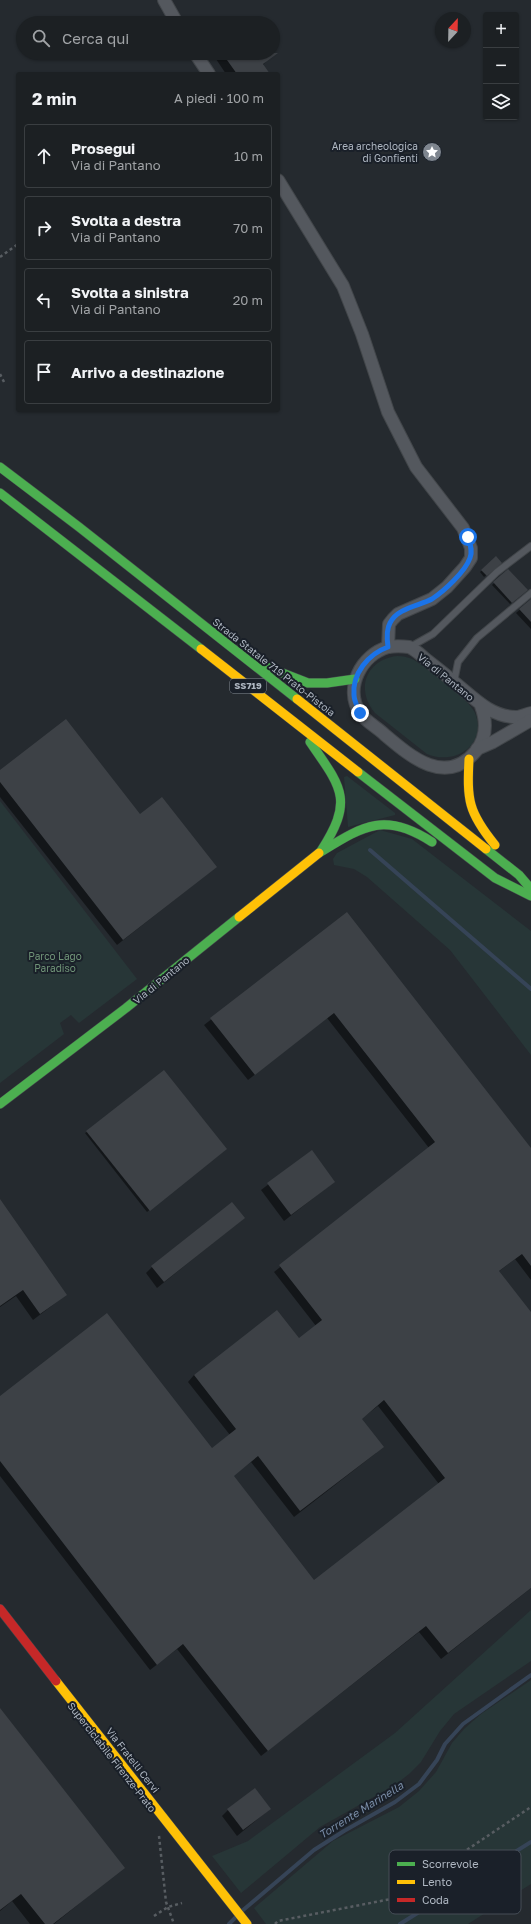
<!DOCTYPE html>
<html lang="it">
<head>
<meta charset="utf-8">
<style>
	body { margin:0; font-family:"Golos Text",sans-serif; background:#25282b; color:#f1f3f6 }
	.controls { position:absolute; right:12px; top:12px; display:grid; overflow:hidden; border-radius:4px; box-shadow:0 1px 3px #0004 }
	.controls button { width:36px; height:36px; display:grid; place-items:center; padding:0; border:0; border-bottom:1px solid #3a3e41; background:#1c2023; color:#f1f3f6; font:20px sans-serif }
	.compass { position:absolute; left:435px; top:12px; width:36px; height:36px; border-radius:50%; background:#1c2023; box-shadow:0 1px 3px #0004; rotate:22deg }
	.stop { position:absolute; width:12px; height:12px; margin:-9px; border:3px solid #1a73e8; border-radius:50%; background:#fff }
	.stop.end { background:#1a73e8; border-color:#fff; box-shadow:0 1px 4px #0008 }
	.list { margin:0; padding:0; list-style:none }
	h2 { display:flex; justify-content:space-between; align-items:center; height:52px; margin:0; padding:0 16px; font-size:17px }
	h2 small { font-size:13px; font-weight:400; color:#a0a3a6 }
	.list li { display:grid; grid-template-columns:26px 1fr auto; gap:12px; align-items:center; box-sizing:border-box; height:64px; margin:0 8px 8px; padding:0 8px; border:1px solid #3a3e41; border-radius:4px }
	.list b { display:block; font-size:15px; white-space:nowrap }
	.list p { margin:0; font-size:13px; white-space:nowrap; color:#a0a3a6 }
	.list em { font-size:13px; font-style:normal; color:#a0a3a6 }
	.icon { flex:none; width:22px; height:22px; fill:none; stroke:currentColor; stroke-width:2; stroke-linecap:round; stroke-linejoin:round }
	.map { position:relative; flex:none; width:531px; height:1924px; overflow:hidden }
	.search { position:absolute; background:#1c2023; box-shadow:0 1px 3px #0004; left:16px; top:16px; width:264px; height:44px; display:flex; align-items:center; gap:10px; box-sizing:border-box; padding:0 14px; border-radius:22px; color:#a0a3a6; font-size:15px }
	.panel { position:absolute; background:#1c2023; box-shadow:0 1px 3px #0004; left:16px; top:72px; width:264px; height:340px; border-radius:4px }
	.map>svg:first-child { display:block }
	.green { fill:#273637 }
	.shadow { fill:#0007; fill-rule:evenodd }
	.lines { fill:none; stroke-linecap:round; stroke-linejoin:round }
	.stream { stroke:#364457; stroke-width:4 }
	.building { fill:#3d4146; fill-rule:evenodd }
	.lane-casing { stroke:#42464a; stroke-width:8 }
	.street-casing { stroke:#42464a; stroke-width:14 }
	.fast-casing { stroke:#42464a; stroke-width:10 }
	.slow-casing { stroke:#42464a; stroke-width:10 }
	.jam-casing { stroke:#42464a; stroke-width:10 }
	.path { stroke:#585d62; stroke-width:2.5; stroke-dasharray:3 3; stroke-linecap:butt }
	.lane { stroke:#54585e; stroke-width:6 }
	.street { stroke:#54585e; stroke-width:12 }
	.fast { stroke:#4caf50; stroke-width:9 }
	.slow { stroke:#ffc107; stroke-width:9 }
	.jam { stroke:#c62828; stroke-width:9 }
	.route { stroke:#1a73e8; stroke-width:5 }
	.labels { text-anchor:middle; stroke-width:4; stroke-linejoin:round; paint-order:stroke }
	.shield { fill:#1a2029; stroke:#828993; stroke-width:1 }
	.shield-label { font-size:9px; font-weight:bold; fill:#aeb6c1 }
	.poi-label { font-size:10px; fill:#aeb6c1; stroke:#1a2029; text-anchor:end }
	.street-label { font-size:10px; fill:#aeb6c1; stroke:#1a2029 }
	.park-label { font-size:10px; fill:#709478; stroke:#1a2029 }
	.water-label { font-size:11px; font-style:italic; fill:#7a8da7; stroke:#1a2029 }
	.key { fill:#1a2029; stroke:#464d57; stroke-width:1 }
	.key-label { font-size:11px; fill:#aeb6c1 }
</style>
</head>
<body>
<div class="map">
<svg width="531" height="1924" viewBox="0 0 531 1924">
	<rect width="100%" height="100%" fill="#252a2f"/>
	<g class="green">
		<path d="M397,656C403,656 407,657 412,659C425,666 470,700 475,713C488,744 455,766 427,754L375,713C355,689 366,660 397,656Z"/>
		<polygon points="347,776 395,813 395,815 348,827 344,777"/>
		<polygon points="0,801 137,979 79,1023 71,1015 60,1023 64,1034 0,1083"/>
		<polygon points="380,830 412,839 531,931 531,1055 450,950 367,877 354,869 334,865 333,859 337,853"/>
		<polygon points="531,1610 531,1661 454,1714 440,1731 421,1762 409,1774 395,1785 320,1827 241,1893 212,1856 248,1841 395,1733"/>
		<polygon points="531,1680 531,1884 468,1924 266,1924 254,1908 333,1841 399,1807 419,1791 436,1772 452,1743 464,1729 481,1714"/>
	</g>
	<g class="shadow">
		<polygon points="222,53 264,53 268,59 263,65 269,74 226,74 216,59"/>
		<polygon points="496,558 501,563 484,577 480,572"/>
		<polygon points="508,570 526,590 510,604 492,585"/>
		<polygon points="531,600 531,629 516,613"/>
		<polygon points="0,772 140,815 216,867 117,945 0,797"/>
		<path d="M347,914L531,1149V1280L515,1259L498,1272L531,1314V1588L441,1659L419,1632L261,1756L177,1649L150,1670L0,1476V1397L212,1449L230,1435L188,1382L194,1375L299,1340L316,1326L274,1272L429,1148L327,1018L248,1080L204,1025ZM378,1406L439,1484L314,1581L233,1476L251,1462L294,1517L376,1453L361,1419Z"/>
		<polygon points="87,1132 224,1151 147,1212 85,1133"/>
		<polygon points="311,1152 334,1182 284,1221 261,1190"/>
		<polygon points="0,1201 66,1295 33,1320 16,1296 0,1307"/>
		<polygon points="244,1218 157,1288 146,1273 152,1267"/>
		<polygon points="0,1710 123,1868 54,1924 30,1924 12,1901 0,1911"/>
		<polygon points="270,1809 237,1836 222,1816 228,1810"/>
	</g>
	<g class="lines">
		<g class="stream">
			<polyline points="370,850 531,989"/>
			<polyline points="242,1911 314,1850 344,1831 395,1802 419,1784 437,1760 445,1744 463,1724 531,1675"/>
			<polyline points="229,1924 237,1916"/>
			<polyline points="400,1924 531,1842"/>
		</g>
	</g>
	<g class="building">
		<polygon points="222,53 278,53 263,64 270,74 237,74"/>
		<polygon points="496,556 502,563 487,576 481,570"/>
		<polygon points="508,569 528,590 512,603 493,582"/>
		<polygon points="531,599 531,622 519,609"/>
		<polygon points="66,719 140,814 162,797 217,867 123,940 0,782 0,770"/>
		<path d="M347,912L531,1148V1266L522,1254L499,1271L531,1312V1588L448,1653L426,1626L268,1751L183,1644L157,1665L0,1461V1396L107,1313L212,1448L236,1429L194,1375L277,1310L299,1338L322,1320L279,1265L435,1142L334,1013L255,1075L210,1018ZM384,1400L445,1478L314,1580L234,1476L258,1456L300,1511L384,1447L362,1419Z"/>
		<polygon points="164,1070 227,1149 150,1211 86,1131"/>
		<polygon points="312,1150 335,1182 291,1215 267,1183"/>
		<polygon points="0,1199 67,1295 40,1314 23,1290 0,1306"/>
		<polygon points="232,1202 245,1218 164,1282 151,1266"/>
		<polygon points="0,1708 125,1868 53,1924 45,1924 21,1894 0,1910"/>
		<polygon points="255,1788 271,1809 243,1830 227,1809"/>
	</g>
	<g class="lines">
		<g class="lane-casing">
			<g id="lane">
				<polyline points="410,647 433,634 497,572 531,546"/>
				<polyline points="454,682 458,662 477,638 531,593"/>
			</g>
		</g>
		<g class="street-casing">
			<g id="street">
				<polyline points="164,0 177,23"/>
				<polyline points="195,53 209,74"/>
				<polyline points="278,180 343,286 362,334 388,412 416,467 463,528 471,548 471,558 465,567 447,587 432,599 398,614 393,619 389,624 388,647"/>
				<path d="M481,706C487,722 487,737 476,751C446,787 411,757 385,735C378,728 365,721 360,713C344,688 361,655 388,647C394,646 402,646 409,647C415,649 423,657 428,661C437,668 446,675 454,682C473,697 490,717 516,717C521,717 526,714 531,713"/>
				<polyline points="477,749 493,742 531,720"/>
			</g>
		</g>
		<g class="fast-casing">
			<g id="fast">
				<polyline points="0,467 79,527 297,699"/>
				<polyline points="0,493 201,649"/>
				<polyline points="267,667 308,683 327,683 355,679"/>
				<path d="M310,742C342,788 354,800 321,851"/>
				<polyline points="358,772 495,878 531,896"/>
				<polyline points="486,849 519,875 531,889"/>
				<path d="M319,853C363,826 384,811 432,842"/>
				<polyline points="0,1104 126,1008 239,917"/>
			</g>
		</g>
		<g class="slow-casing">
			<g id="slow">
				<polyline points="201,649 358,772"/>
				<polyline points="297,699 486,849"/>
				<path d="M469,759C467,800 468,812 495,845"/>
				<polyline points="239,917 319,853"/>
				<polyline points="56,1681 247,1924"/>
			</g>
		</g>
		<g class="jam-casing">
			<polyline id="jam" points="0,1609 56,1681"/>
		</g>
		<g class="path">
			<polyline points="0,257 18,244"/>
			<polyline points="0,374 4,382"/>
			<polyline points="159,1836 166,1902 174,1924"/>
			<polyline points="154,1916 168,1907 182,1903"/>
			<polyline points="275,1924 278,1921 391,1899 405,1891 531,1807"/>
		</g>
		<use href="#lane" class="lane"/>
		<use href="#street" class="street"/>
		<use href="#fast" class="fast"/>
		<use href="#slow" class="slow"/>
		<use href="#jam" class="jam"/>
	</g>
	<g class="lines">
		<path class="route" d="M360,713C358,708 354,701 354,695C352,674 368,654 388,647C387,640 386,630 390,623C397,608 419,606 432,599C444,591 465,572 470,558C473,551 470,544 468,537"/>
	</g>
	<defs>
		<g id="sight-disc" transform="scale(1)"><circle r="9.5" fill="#7e858e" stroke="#1a2029"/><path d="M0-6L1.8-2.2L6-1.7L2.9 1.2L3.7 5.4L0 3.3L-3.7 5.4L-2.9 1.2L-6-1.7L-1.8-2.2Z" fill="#fff"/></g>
	</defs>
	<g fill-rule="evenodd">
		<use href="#sight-disc" x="432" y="152"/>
	</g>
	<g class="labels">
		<rect class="shield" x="230" y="679" width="36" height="14" rx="3"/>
		<g class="shield-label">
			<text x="248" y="689">SS719</text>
		</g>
		<g class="poi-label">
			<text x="418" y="150">Area archeologica<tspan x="418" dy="12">di Gonfienti</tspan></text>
		</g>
		<g class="street-label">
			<text transform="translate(274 667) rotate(38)" y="4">Strada Statale 719 Prato-Pistoia</text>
			<text transform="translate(446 677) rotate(39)" y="4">Via di Pantano</text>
			<text transform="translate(161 980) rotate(-39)" y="4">Via di Pantano</text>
			<text transform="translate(112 1757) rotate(52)" y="4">Superciclabile Firenze-Prato</text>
			<text transform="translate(133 1760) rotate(52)" y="4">Via Fratelli Cervi</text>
		</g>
		<g class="park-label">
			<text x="55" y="960">Parco Lago<tspan x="55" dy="12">Paradiso</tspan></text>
		</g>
		<g class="water-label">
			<text transform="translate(361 1810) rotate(-32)" y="4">Torrente Marinella</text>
		</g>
	</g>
	<rect x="389" y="1850" width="132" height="64" rx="6" class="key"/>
	<rect x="397" y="1862" width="18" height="4" fill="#4caf50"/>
	<rect x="397" y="1880" width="18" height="4" fill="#ffc107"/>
	<rect x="397" y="1898" width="18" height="4" fill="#c62828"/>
	<g class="key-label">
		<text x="422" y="1868">Scorrevole</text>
		<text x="422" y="1886">Lento</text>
		<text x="422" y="1904">Coda</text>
	</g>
</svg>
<div class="controls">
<button>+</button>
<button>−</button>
<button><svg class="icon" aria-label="layers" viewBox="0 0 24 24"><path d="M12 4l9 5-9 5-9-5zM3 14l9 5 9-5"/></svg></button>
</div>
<svg class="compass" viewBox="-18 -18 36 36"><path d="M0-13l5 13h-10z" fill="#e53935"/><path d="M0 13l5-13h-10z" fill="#a0a3a6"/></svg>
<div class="stop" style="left:468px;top:537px"></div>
<div class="stop end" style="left:360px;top:713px"></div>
<div class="search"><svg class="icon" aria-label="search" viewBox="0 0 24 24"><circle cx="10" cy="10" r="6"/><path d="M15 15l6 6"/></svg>Cerca qui</div>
<section class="panel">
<h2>2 min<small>A piedi · 100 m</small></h2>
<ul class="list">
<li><svg class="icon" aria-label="ahead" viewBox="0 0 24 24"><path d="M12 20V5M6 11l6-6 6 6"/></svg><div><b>Prosegui</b><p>Via di Pantano</p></div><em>10 m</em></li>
<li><svg class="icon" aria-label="right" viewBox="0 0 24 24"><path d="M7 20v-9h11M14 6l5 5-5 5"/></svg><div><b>Svolta a destra</b><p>Via di Pantano</p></div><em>70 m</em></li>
<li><svg class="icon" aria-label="left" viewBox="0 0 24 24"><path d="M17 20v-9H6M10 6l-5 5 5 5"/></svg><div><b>Svolta a sinistra</b><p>Via di Pantano</p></div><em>20 m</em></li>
<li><svg class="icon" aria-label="arrive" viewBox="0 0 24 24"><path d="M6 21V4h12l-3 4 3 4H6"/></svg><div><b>Arrivo a destinazione</b></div></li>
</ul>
</section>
</div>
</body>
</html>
